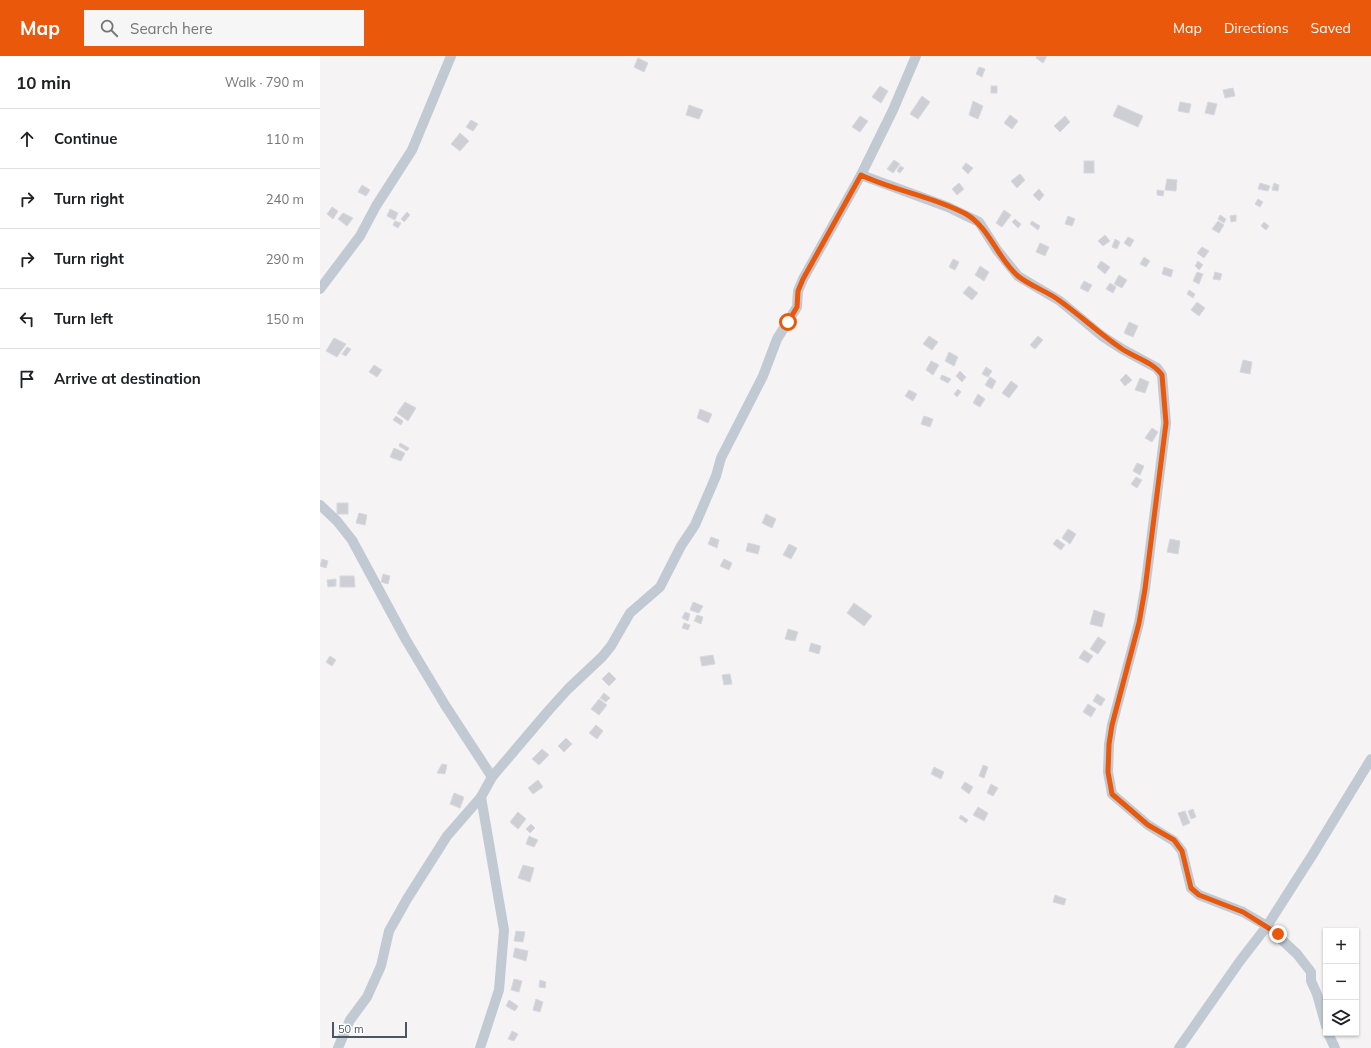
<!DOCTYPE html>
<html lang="en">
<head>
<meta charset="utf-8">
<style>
	body { margin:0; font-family:Mulish,sans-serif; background:#f6f6f6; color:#202124 }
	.controls { position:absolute; right:12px; bottom:12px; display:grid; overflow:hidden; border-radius:0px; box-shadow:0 1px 3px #0004 }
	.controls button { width:36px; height:36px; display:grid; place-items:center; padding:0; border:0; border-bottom:1px solid #e0e0e0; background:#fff; color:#202124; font:20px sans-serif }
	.scale { position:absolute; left:12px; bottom:10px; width:75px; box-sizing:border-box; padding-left:4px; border:2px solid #4a5661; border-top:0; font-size:11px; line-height:14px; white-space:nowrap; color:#4a5661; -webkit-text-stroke:3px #fff; paint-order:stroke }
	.stop { position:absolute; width:12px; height:12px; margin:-9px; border:3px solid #ea580c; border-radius:50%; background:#fff }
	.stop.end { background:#ea580c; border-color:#fff; box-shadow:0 1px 4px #0008 }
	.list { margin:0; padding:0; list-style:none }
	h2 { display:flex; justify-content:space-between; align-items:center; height:52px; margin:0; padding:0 16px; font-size:17px }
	h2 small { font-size:13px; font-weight:400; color:#757577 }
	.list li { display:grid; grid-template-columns:26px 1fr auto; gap:12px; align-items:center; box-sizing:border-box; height:60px; padding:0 16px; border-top:1px solid #e0e0e0 }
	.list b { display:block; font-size:15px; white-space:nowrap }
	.list em { font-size:13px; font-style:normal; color:#757577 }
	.icon { flex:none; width:22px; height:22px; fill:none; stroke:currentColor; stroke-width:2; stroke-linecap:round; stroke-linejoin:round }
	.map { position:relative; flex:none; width:1051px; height:992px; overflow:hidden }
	header { display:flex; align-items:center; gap:24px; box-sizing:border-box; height:56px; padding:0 20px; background:#ea580c; color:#fff }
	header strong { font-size:19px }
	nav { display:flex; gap:22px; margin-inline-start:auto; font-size:14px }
	.search { width:280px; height:36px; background:#f6f6f6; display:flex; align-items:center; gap:10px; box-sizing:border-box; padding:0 14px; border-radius:0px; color:#757577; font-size:15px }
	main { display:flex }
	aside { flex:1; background:#fff }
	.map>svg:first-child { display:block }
	.building { fill:#cdcfd5; stroke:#d7d9de }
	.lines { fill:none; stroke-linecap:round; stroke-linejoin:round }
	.minor { stroke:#c1cad2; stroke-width:10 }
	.route { stroke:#ea580c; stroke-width:5 }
</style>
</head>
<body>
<header>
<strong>Map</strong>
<div class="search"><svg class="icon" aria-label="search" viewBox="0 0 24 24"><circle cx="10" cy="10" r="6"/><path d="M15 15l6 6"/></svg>Search here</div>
<nav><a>Map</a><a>Directions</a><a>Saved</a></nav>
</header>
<main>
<aside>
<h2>10 min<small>Walk · 790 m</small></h2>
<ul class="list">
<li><svg class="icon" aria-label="ahead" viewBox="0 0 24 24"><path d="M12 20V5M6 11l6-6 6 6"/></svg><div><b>Continue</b></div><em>110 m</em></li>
<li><svg class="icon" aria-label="right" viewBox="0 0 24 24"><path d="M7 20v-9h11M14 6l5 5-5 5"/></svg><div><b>Turn right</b></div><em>240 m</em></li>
<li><svg class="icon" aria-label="right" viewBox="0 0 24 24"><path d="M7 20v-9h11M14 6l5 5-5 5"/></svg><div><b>Turn right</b></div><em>290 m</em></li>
<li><svg class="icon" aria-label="left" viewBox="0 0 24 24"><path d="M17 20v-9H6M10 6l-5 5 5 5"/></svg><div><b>Turn left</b></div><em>150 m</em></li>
<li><svg class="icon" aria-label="arrive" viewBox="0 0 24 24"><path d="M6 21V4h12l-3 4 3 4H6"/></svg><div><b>Arrive at destination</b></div></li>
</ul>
</aside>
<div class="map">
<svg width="1051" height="992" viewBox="0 0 1051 992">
	<rect width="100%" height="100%" fill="#f5f3f3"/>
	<g class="building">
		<polygon points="717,0 727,0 723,7 716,2"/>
		<polygon points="318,2 328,7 324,16 314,11"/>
		<polygon points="659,11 665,13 662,21 656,18"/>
		<polygon points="560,30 568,35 561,47 552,41"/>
		<rect x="671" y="30" width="6" height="7"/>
		<polygon points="913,32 915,40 905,42 903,34"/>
		<polygon points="602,40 610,46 598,63 590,58"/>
		<polygon points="653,45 663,50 658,63 649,59"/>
		<polygon points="860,46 871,48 869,57 858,55"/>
		<polygon points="888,46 897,48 894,59 885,57"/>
		<polygon points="369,49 383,54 379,63 366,59"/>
		<polygon points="798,49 823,60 818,71 793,60"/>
		<polygon points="690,59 698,65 692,73 684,67"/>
		<polygon points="540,60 548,65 540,76 532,71"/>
		<polygon points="745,60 750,66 740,76 734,70"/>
		<polygon points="151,64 158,68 153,75 146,71"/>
		<polygon points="140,77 149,85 140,95 131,88"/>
		<polygon points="574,104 580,108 573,117 567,113"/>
		<rect x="764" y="105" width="10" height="12"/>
		<polygon points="646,107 653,112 648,118 642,112"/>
		<polygon points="580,110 584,112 580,117 577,115"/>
		<polygon points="700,118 705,124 697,132 691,125"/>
		<polygon points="847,123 857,124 856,135 845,134"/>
		<polygon points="639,127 644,133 637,139 632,133"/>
		<polygon points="940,127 950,130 948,135 938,133"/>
		<polygon points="954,127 959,129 958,135 952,134"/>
		<polygon points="42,129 50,134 46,140 38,136"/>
		<polygon points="719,133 724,139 719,145 713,139"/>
		<polygon points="837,134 844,135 843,140 837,139"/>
		<polygon points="938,143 943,146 940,151 935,148"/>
		<polygon points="12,151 18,155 13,163 7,158"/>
		<polygon points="70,153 78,157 75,164 67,160"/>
		<polygon points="684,154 691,159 682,171 676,167"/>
		<polygon points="87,156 90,159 84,166 81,163"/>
		<polygon points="23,157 33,162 27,170 18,163"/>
		<polygon points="900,159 906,163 904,167 898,163"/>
		<polygon points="916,159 916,165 911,166 910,160"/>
		<polygon points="748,160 755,163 752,170 745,168"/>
		<polygon points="695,163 701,168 698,172 692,166"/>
		<polygon points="75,165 81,167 78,172 73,169"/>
		<polygon points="712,165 720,170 718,174 710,168"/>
		<polygon points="898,165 904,169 899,177 892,173"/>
		<polygon points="944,166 949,170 946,174 941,170"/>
		<polygon points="785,179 790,185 783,190 778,185"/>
		<polygon points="808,181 814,184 810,191 804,187"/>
		<polygon points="795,183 800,186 797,193 792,191"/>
		<polygon points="720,187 729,191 725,200 716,196"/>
		<polygon points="882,191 889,195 884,202 877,197"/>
		<polygon points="824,201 830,205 826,211 820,208"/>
		<polygon points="633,203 639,206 635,214 629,211"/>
		<polygon points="781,205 790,211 785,218 777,211"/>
		<polygon points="878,205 883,209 879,214 875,210"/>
		<polygon points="660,210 669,216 664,225 655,219"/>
		<polygon points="844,211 853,214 851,221 842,218"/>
		<polygon points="877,216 883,218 879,228 873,225"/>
		<polygon points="895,216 902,218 900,224 893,223"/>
		<polygon points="799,219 807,224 802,232 794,228"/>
		<polygon points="764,225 772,229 768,236 760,232"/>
		<polygon points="790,227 796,231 793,237 786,233"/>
		<polygon points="649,230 658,237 652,244 643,237"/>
		<polygon points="869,234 875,238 873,242 867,238"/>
		<polygon points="877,246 885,252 879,260 871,254"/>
		<polygon points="809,266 818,270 813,281 804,277"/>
		<polygon points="609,280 618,286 612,294 603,288"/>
		<polygon points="718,280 723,284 715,293 710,289"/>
		<polygon points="14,282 26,288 17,301 6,295"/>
		<polygon points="27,291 31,293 26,300 22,298"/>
		<polygon points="629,296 638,301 634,310 625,305"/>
		<polygon points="923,304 932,306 930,318 920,316"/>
		<polygon points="611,305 619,309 613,319 606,314"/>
		<polygon points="54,309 62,314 57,321 49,316"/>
		<polygon points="666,311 672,315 668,321 662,318"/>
		<polygon points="640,315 646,321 642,326 636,320"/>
		<polygon points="806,318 812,324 805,330 800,324"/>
		<polygon points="622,319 631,323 628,327 620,323"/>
		<polygon points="670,321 676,325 672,333 665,329"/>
		<polygon points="820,322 829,326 825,337 815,334"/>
		<polygon points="691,325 698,330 689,342 682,337"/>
		<polygon points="638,333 641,336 637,341 634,338"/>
		<polygon points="589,334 597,338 593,345 585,340"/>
		<polygon points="658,338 665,343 660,351 653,347"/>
		<polygon points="85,346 96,352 88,365 77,357"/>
		<polygon points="380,353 392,358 388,367 377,362"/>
		<polygon points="76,360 83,365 81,369 73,364"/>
		<polygon points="604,360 613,363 610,371 601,368"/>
		<polygon points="832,372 838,376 832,386 825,382"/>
		<polygon points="80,387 89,392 87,395 79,390"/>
		<polygon points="74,392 85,397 81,405 70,401"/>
		<polygon points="817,407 824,410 820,419 813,415"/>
		<polygon points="816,421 822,424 817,432 811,428"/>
		<rect x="17" y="447" width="11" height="11"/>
		<polygon points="39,457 47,459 45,469 36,467"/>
		<polygon points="446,458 456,463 452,472 442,467"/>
		<polygon points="748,473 756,478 750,488 742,482"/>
		<polygon points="391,481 399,484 397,492 388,488"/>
		<polygon points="737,483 745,489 741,494 733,488"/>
		<polygon points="850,483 860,485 858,498 847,496"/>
		<polygon points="428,487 440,490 438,498 426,495"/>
		<polygon points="469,488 477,492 471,503 463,499"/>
		<polygon points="2,503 8,505 6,512 0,510"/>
		<polygon points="404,503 412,507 409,514 400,510"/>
		<polygon points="63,518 70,520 68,528 61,526"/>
		<polygon points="20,520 34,520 35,531 20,531"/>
		<polygon points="16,523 16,530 8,531 7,524"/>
		<polygon points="373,546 383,550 379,557 370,554"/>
		<polygon points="534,547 552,560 544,570 527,557"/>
		<polygon points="774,554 785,558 782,571 770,568"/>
		<polygon points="365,556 370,558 368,565 362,562"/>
		<polygon points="377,559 383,561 381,568 374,565"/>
		<polygon points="364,567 370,569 368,574 362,572"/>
		<polygon points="468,573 478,576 475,585 465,583"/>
		<polygon points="778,581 786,586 778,598 770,593"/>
		<polygon points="491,587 501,590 499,598 489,595"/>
		<polygon points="764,594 773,600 768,607 759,602"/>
		<polygon points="393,599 395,608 382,610 380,601"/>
		<polygon points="10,600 16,604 12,610 6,606"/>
		<polygon points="289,616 296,623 289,630 282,623"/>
		<polygon points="410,618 412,628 404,629 402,619"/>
		<polygon points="284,637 290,642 286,646 280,642"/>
		<polygon points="777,638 785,643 781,650 773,645"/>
		<polygon points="279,643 287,649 279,659 271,653"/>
		<polygon points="768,648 776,653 771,661 763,656"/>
		<polygon points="276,669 283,675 277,683 269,677"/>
		<polygon points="246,682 252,688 244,696 238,690"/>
		<polygon points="222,693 229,699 219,709 212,703"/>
		<polygon points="122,708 127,709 125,718 117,717"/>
		<polygon points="663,709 668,711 664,722 659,720"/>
		<polygon points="614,711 624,716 621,723 611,718"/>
		<polygon points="218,724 223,731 213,738 208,732"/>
		<polygon points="645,726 653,731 649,738 641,732"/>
		<polygon points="671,728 678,732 673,740 667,737"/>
		<polygon points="134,737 144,741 140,752 130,748"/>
		<polygon points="658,751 668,757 664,765 653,759"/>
		<polygon points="873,753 876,761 871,763 868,755"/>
		<polygon points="865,755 870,767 863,770 858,757"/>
		<polygon points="198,756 206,763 198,773 190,766"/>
		<polygon points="641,759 648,764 646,767 639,762"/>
		<polygon points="211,768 215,772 210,777 206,773"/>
		<polygon points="209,780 218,784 214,791 206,788"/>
		<polygon points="203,809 214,812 210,826 198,822"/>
		<polygon points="735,839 746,843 744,849 733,846"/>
		<polygon points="196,875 205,876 203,886 194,885"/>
		<polygon points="195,892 208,895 206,905 193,901"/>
		<polygon points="194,923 202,925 199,936 191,934"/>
		<polygon points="220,924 226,926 225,932 219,931"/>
		<polygon points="216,943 223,946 220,956 213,954"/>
		<polygon points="189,944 198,950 195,955 186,950"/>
		<polygon points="192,975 198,978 194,985 188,983"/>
	</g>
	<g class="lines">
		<g class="minor">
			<polyline points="541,119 628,151 659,166 677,194 698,220 740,245 782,280 802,293 837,312 842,319 846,367 825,533 819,567 792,669 789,688 788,716 792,738 828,769 854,785 862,795 871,832 879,839 923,856 947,870 977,898 991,916 991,925 997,938 1006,970"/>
			<polyline points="0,233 40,180 56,150 92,94 131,0"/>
			<polyline points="0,449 17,465 32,484 86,584 125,649 172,721"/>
			<polyline points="1008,977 1015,992"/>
			<polyline points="18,992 30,964 47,941 61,910 69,875 87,843 127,780 161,741 172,721 229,654 248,633 282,601 291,590 310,557 340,531 361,490 375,469 396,420 401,402 443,320 457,283 477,251 478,235 483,223 541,119 573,54 596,0"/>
			<polyline points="160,992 179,934 184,874 161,741"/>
			<polyline points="859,992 920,905 947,870 993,798 1051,703"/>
		</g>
	</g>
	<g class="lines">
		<path class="route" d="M468,266L477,251L478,235L483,223L541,119C574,135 613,140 646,158C670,172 677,202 698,220C710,230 727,235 740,245C761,260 780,278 802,293C814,301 833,306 842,319L846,367L825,533L819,567L792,669L789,688L788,716L792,738L828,769L854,784L862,795L871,832L879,839L923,856L958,878"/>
	</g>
</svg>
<div class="controls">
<button>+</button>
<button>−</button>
<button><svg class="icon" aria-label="layers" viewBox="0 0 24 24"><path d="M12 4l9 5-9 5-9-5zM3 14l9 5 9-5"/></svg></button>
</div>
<div class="scale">50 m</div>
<div class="stop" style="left:468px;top:266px"></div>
<div class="stop end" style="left:958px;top:878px"></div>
</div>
</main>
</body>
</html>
